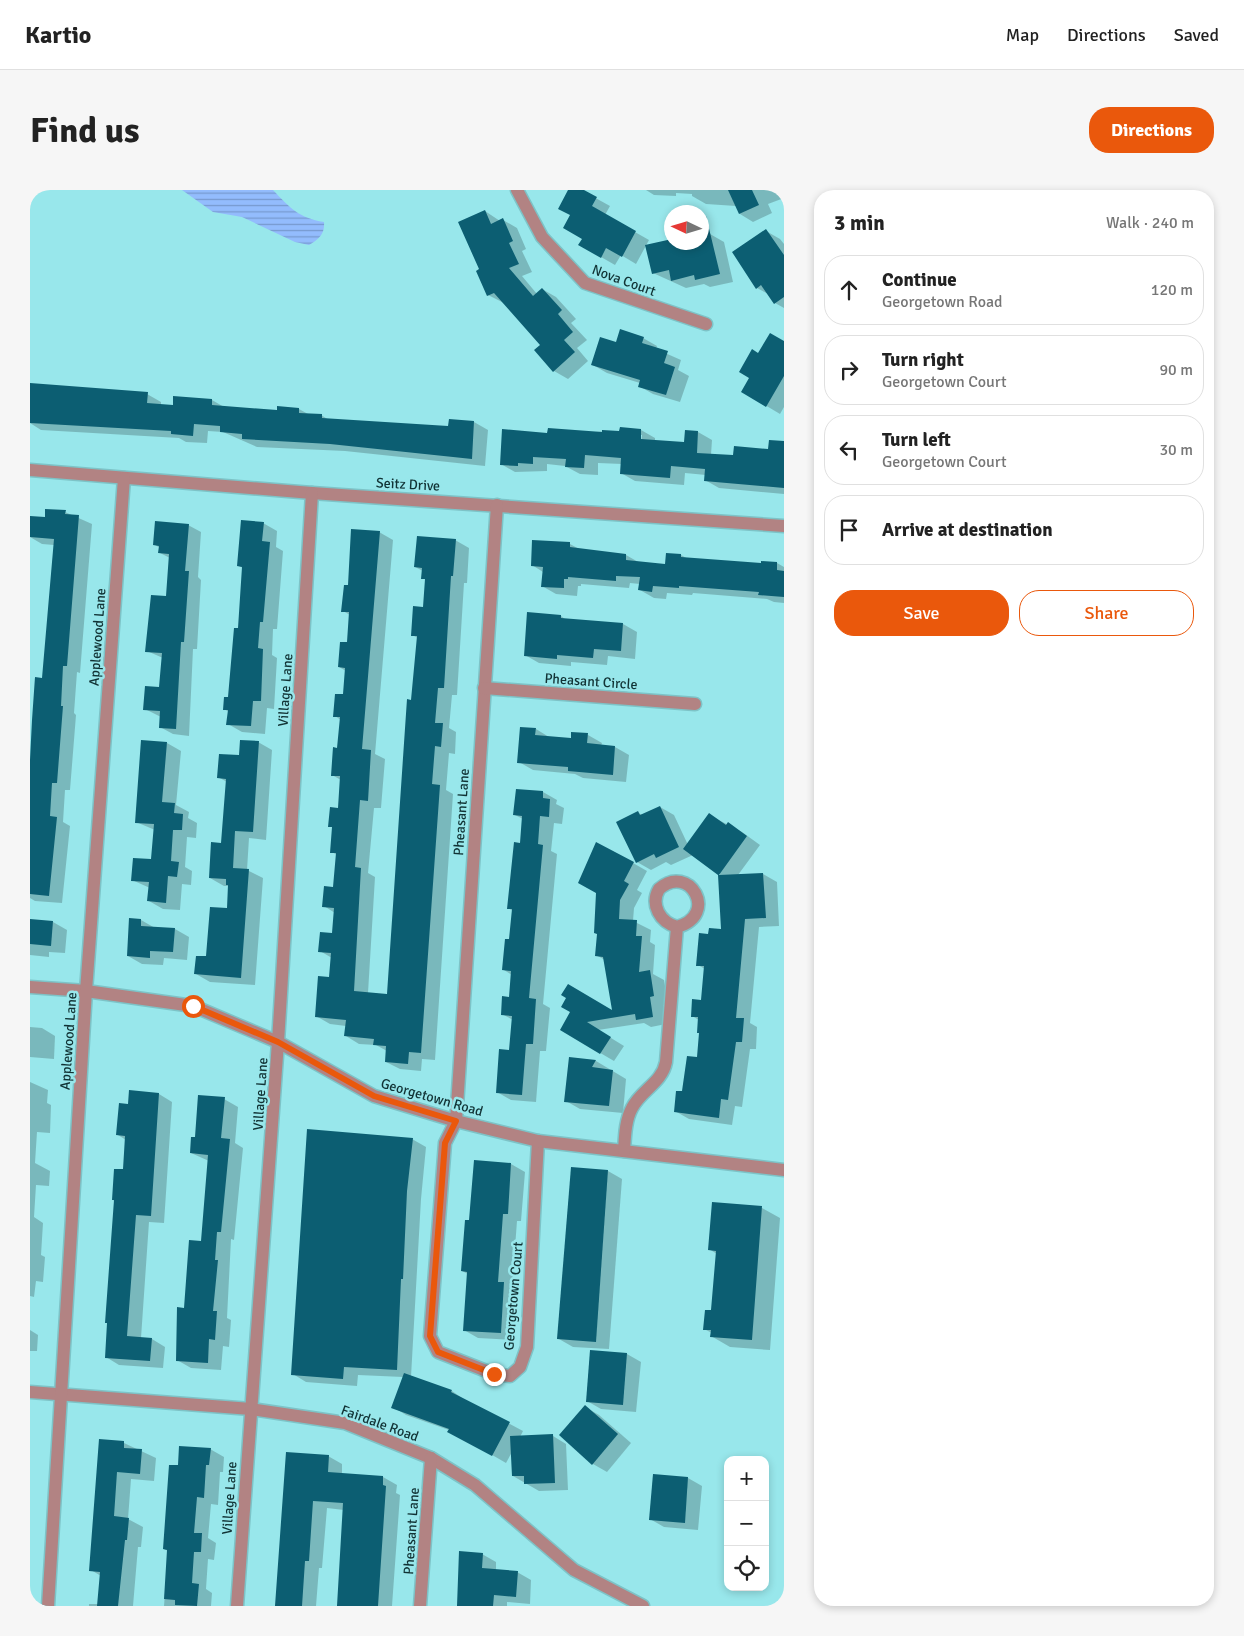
<!DOCTYPE html>
<html lang="en">
<head>
<meta charset="utf-8">
<style>
	body { margin:0; font-family:Signika,sans-serif; background:#f6f6f6; color:#222 }
	.controls { position:absolute; right:15px; bottom:15px; display:grid; overflow:hidden; border-radius:10px; box-shadow:0 2px 8px #0003 }
	.controls button { width:45px; height:45px; display:grid; place-items:center; padding:0; border:0; border-bottom:1px solid #e0e0e0; background:#fff; color:#222; font:25px sans-serif }
	.compass { position:absolute; left:634px; top:15px; width:45px; height:45px; border-radius:50%; background:#fff; box-shadow:0 2px 8px #0003; rotate:274deg }
	.stop { position:absolute; width:15px; height:15px; margin:-11px; border:4px solid #ea580c; border-radius:50%; background:#fff }
	.stop.end { background:#ea580c; border-color:#fff; box-shadow:0 1px 5px #0008 }
	.list { margin:0; padding:0; list-style:none }
	h2 { display:flex; justify-content:space-between; align-items:center; height:65px; margin:0; padding:0 20px; font-size:21px }
	h2 small { font-size:16px; font-weight:400; color:#767676 }
	.list li { display:grid; grid-template-columns:32px 1fr auto; gap:15px; align-items:center; box-sizing:border-box; height:70px; margin:0 10px 10px; padding:0 10px; border:1px solid #e0e0e0; border-radius:20px }
	.list b { display:block; font-size:19px; white-space:nowrap }
	.list p { margin:0; font-size:16px; white-space:nowrap; color:#767676 }
	.list em { font-size:16px; font-style:normal; color:#767676 }
	.actions { display:flex; gap:10px; padding:15px 20px }
	.actions a { flex:1; padding:11px 0; border:1px solid #ea580c; border-radius:20px; text-align:center; font-size:18px; color:#ea580c }
	.actions .main { background:#ea580c; color:#fff }
	.icon { flex:none; width:28px; height:28px; fill:none; stroke:currentColor; stroke-width:2; stroke-linecap:round; stroke-linejoin:round }
	.map { position:relative; flex:none; width:754px; height:1416px; overflow:hidden; border-radius:20px }
	header { display:flex; align-items:center; gap:30px; box-sizing:border-box; height:70px; padding:0 25px; background:#fff; border-bottom:1px solid #e0e0e0 }
	header strong { font-size:24px }
	nav { display:flex; gap:28px; margin-inline-start:auto; font-size:18px }
	.intro { display:flex; align-items:center; justify-content:space-between; box-sizing:border-box; height:120px; padding:0 30px }
	h1 { margin:0; font-size:35px }
	.button { padding:12px 22px; border-radius:20px; background:#ea580c; color:#fff; font-size:18px; font-weight:700 }
	main { display:flex; gap:30px; padding:0 30px }
	aside { flex:1; background:#fff; border-radius:20px; box-shadow:0 2px 8px #0003 }
	.map>svg:first-child { display:block }
	.water { fill:url(#water-rules) }
	.shadow { fill:#0003; fill-rule:evenodd }
	.building { fill:#0c5e72 }
	.lines { fill:none; stroke-linecap:round; stroke-linejoin:round }
	.minor-casing { stroke:#7dc3c7; stroke-width:15 }
	.minor { stroke:#b28383; stroke-width:12 }
	.route { stroke:#ea580c; stroke-width:6 }
	.labels { text-anchor:middle; stroke-width:5; stroke-linejoin:round; paint-order:stroke }
	.street-label { font-size:14px; fill:#113335; stroke:#98e7eb }
</style>
</head>
<body>
<header>
<strong>Kartio</strong>
<nav><a>Map</a><a>Directions</a><a>Saved</a></nav>
</header>
<div class="intro"><h1>Find us</h1><a class="button">Directions</a></div>
<main>
<div class="map">
<svg width="754" height="1416" viewBox="0 0 754 1416">
	<defs>
		<pattern id="water-rules" width="6" height="5" patternUnits="userSpaceOnUse" patternTransform="scale(1.25)"><rect width="6" height="5" fill="#93bcfd"/><path d="M0 2.5h6" fill="none" stroke="#7799ce"/></pattern>
	</defs>
	<rect width="100%" height="100%" fill="#98e7eb"/>
	<path class="water" d="M152,0H243C260,18 269,28 294,32C295,44 289,49 279,55L265,52L212,27L183,22Z"/>
	<g class="shadow">
		<polygon points="540,0 551,0 580,16 575,25 619,50 606,74 591,65 585,75 550,55 553,48 541,25"/>
		<polygon points="616,0 754,0 754,8 738,14 742,23 723,32 710,24 706,16 676,14 662,6 662,4 646,3 646,6 624,5"/>
		<polygon points="455,21 470,31 473,30 487,38 496,59 492,61 502,82 492,86 507,104 512,99 526,107 546,129 541,133 557,150 547,158 558,171 538,189 524,181 511,155 474,113 458,105 451,79"/>
		<polygon points="736,41 750,49 754,54 754,118 745,113 740,105 727,98"/>
		<polygon points="680,44 694,52 703,92 680,97 674,94 656,98 623,83 642,52 672,52 672,46"/>
		<polygon points="613,148 627,156 626,159 651,170 648,180 659,186 650,212 623,204 609,196 610,193 577,183 563,175"/>
		<polygon points="754,152 754,217 750,224 713,202 721,187 729,164"/>
		<polygon points="0,194 117,204 131,212 131,215 144,216 144,208 182,210 194,217 248,221 269,219 278,224 291,225 299,230 420,237 420,230 444,232 458,240 455,276 315,261 227,257 193,242 178,241 177,253 156,252 149,248 11,240 0,233"/>
		<path d="M611,240L625,248V251L655,253L668,242L682,250L681,265L705,266L739,260L754,252V304L689,298L675,290L676,285L655,283L654,295L605,291L591,283L592,274L568,273V285L550,284L535,276L517,274V281L485,282L471,274L519,244ZM610,245H612L611,255Z"/>
		<polygon points="35,322 62,334 50,483 47,482 44,523 46,525 40,600 35,600 33,632 40,636 32,713 5,711 0,708 0,574 13,489 24,355 12,354 0,347 0,335"/>
		<polygon points="233,333 247,341 246,357 253,361 247,439 243,439 242,465 247,468 244,519 237,518 235,544 212,542 198,534 199,522 194,519 199,508 209,440 213,378 209,376"/>
		<polygon points="158,335 171,342 168,387 171,390 167,459 163,459 159,546 143,544 130,537 131,527 115,519 130,499 133,468 117,461 137,407 140,368 130,363 130,358 124,354"/>
		<polygon points="349,342 363,350 345,564 355,569 351,618 344,618 338,683 345,687 338,803 358,805 388,448 382,445 394,419 396,390 393,388 393,381 385,377 425,350 439,358 437,393 434,393 427,505 422,505 419,538 426,542 425,564 419,563 416,600 423,604 405,870 392,869 391,881 370,879 356,872 357,861 346,855 329,854 316,846 316,836 300,834 286,826 300,789 302,768 290,761 303,744 305,723 294,716 305,698 307,665 302,662 304,638 299,636 309,619 311,590 302,585 308,559 311,530 305,526 314,506 316,481 309,477 318,454 320,425 313,421 319,397"/>
		<polygon points="504,351 540,354 551,360 596,365 610,373 636,375 651,365 658,369 732,375 747,373 754,377 754,413 744,412 737,409 663,403 662,405 637,403 636,409 624,408 610,400 610,394 600,393 599,398 551,394 551,396 548,396 547,406 526,404 512,396 513,382 502,375"/>
		<polygon points="531,426 536,430 593,434 607,442 605,469 578,466 577,475 541,472 541,476 509,473 495,465"/>
		<polygon points="506,539 519,547 542,550 558,545 572,553 571,556 585,557 599,565 596,592 553,588 545,584 503,580 489,572"/>
		<polygon points="228,552 242,560 236,650 219,648 217,680 233,688 225,795 180,792 166,784 177,768 198,720 199,696 194,696 180,688 192,654 197,592 188,587"/>
		<polygon points="137,553 151,561 146,615 159,622 158,628 167,633 166,648 157,647 155,677 162,681 161,695 152,694 150,720 133,719 119,711 120,698 102,690 122,671 125,640 106,632"/>
		<polygon points="513,602 527,610 526,614 534,618 532,634 524,633 521,661 527,664 513,814 520,818 516,861 510,861 506,912 481,910 467,902 480,861 483,830 472,824 480,808 482,785 474,780 480,750 483,721 478,718 491,654 493,629 485,625"/>
		<polygon points="630,617 644,625 658,655 679,625 712,642 730,655 708,685 733,684 747,692 749,736 729,737 720,833 727,837 726,859 720,859 712,917 705,916 702,935 659,929 645,921 668,868 671,843 669,830 662,826 672,811 675,779 668,775 679,745 692,740 690,684 663,665 641,675 636,672 621,680 607,672 608,623 613,625"/>
		<polygon points="603,673 617,681 607,700 612,703 604,718 603,731 621,740 620,752 625,755 623,784 634,790 638,814 633,815 636,834 621,837 614,833 568,840 594,856 584,871 531,840 584,822 575,770 566,765 568,744 565,742"/>
		<polygon points="0,730 23,732 37,740 35,763 19,762 19,767 0,765"/>
		<polygon points="111,730 125,738 145,739 159,747 157,770 134,768 133,775 112,774 98,766"/>
		<polygon points="0,837 12,838 25,846 24,869 0,867"/>
		<polygon points="540,869 566,871 596,889 593,923 550,919 536,911"/>
		<polygon points="0,892 18,900 17,913 21,915 20,943 7,942 5,973 20,981 19,996 6,995 4,1027 13,1033 11,1065 15,1067 13,1092 6,1091 4,1107 0,1106"/>
		<polygon points="100,902 129,904 142,912 134,1033 119,1032 111,1148 122,1149 135,1157 133,1178 89,1175 76,1167 85,1011 83,1010 94,981 96,950 88,945 99,915"/>
		<polygon points="194,909 208,917 205,953 213,958 204,1050 201,1049 197,1128 201,1130 199,1157 193,1156 191,1180 161,1178 147,1170 155,1119 172,1053 179,971 161,963 166,949"/>
		<polygon points="382,949 396,957 391,1009 381,1187 422,1201 435,1210 493,1241 490,1247 523,1246 536,1254 538,1300 509,1301 483,1286 482,1262 476,1273 419,1240 376,1225 363,1217 373,1187 328,1185 327,1196 276,1192 263,1184"/>
		<polygon points="481,974 495,982 491,1031 487,1031 482,1098 488,1101 484,1150 448,1148 434,1140 438,1084 432,1081 440,1032"/>
		<polygon points="578,981 592,989 579,1159 543,1157 529,1149"/>
		<polygon points="683,1014 732,1018 750,1028 740,1160 700,1157 681,1146 682,1143 674,1139 683,1122 687,1064 679,1059"/>
		<polygon points="0,1140 8,1145 7,1161 0,1161"/>
		<polygon points="597,1164 611,1172 606,1222 571,1219 557,1211"/>
		<polygon points="555,1217 569,1225 601,1253 577,1282 563,1274"/>
		<polygon points="70,1251 94,1253 126,1268 124,1291 101,1289 98,1329 113,1337 111,1357 108,1357 103,1416 59,1416 59,1414 69,1414 71,1386 61,1380"/>
		<polygon points="180,1259 194,1267 193,1282 190,1282 188,1315 181,1314 178,1348 186,1353 184,1370 178,1369 176,1399 182,1403 181,1416 134,1416 138,1361 134,1359 149,1277"/>
		<polygon points="298,1266 312,1274 312,1284 353,1287 367,1295 366,1303 370,1305 362,1416 309,1416 314,1320 297,1318 292,1378 289,1378 286,1416 245,1416"/>
		<polygon points="658,1288 672,1296 668,1340 634,1337 620,1329"/>
		<polygon points="452,1364 466,1372 466,1380 487,1382 501,1390 500,1414 477,1412 477,1416 428,1416"/>
	</g>
	<g class="building">
		<polygon points="538,0 554,0 567,7 562,16 606,41 592,67 576,58 571,68 548,55 552,49 533,38 540,25 528,19"/>
		<polygon points="698,0 722,0 729,15 709,24"/>
		<polygon points="455,20 461,34 473,28 483,51 479,53 489,74 479,78 503,106 512,98 532,120 528,124 543,142 534,150 545,162 523,182 504,160 510,155 464,103 457,106 446,81 449,79 428,32"/>
		<polygon points="676,26 690,84 665,90 664,85 641,91 639,80 622,84 615,55 642,49 642,52 672,52 672,27"/>
		<polygon points="736,39 754,65 754,107 744,114 731,95 726,99 702,62"/>
		<polygon points="590,139 614,147 612,153 638,161 634,173 645,177 636,205 608,197 610,190 561,175 570,147 586,152"/>
		<polygon points="740,143 754,151 754,186 736,217 711,202 719,188 709,182 722,159 728,163"/>
		<polygon points="0,193 118,202 117,213 143,215 143,206 182,209 182,215 247,220 247,216 269,218 269,223 292,224 292,228 418,236 419,229 444,231 442,269 300,254 212,249 212,244 190,242 190,236 164,234 163,246 141,244 141,241 0,233"/>
		<polygon points="590,237 611,239 611,249 654,252 655,240 668,241 667,263 703,265 704,256 738,259 739,250 754,251 754,298 674,291 675,279 641,276 640,288 590,284 591,268 555,265 554,278 535,277 536,269 503,267 503,274 488,273 488,276 470,275 472,239 517,243 518,238 572,242 572,240 589,241"/>
		<polygon points="15,319 36,320 35,324 49,325 37,476 33,476 31,516 33,516 27,593 22,593 20,626 27,627 19,706 0,704 0,570 2,530 5,487 12,488 24,349 0,347 0,326 15,327"/>
		<polygon points="211,330 234,332 232,351 240,352 233,432 230,432 228,458 233,459 231,511 223,511 221,536 196,535 198,520 193,520 194,507 198,507 204,438 208,438 212,377 207,376"/>
		<polygon points="125,331 159,334 155,381 159,381 154,452 151,452 146,539 129,538 130,521 113,520 115,496 129,497 132,463 115,462 121,405 136,406 139,364 128,363 129,356 123,355"/>
		<polygon points="321,339 350,341 332,559 341,560 338,611 330,610 325,677 331,678 324,801 357,804 377,509 381,510 387,446 381,446 383,416 393,417 395,389 391,389 392,378 384,377 387,346 426,349 423,386 421,386 414,498 408,498 405,533 413,533 411,557 405,556 402,594 410,595 391,863 379,862 378,874 355,872 356,856 343,855 344,849 314,846 316,830 285,827 288,786 299,787 301,763 288,762 290,742 302,743 304,718 292,717 294,696 303,697 306,663 300,663 302,637 298,637 300,617 308,618 310,586 301,586 303,557 307,558 310,527 303,527 305,504 313,504 315,478 308,477 310,452 317,452 319,422 311,422 314,395 318,395"/>
		<polygon points="502,350 540,352 540,357 596,364 596,370 635,374 636,363 651,364 651,367 731,373 731,371 747,372 747,380 754,381 754,407 728,405 729,402 649,396 649,398 623,396 622,402 608,400 610,387 586,386 586,391 538,387 538,389 534,389 534,398 511,397 513,377 501,376"/>
		<polygon points="497,422 531,425 531,428 593,433 591,461 564,459 563,468 527,465 527,469 494,466"/>
		<polygon points="490,537 506,538 505,545 541,548 541,542 558,543 557,553 585,556 583,585 538,581 538,577 487,573"/>
		<polygon points="111,550 137,552 132,612 145,613 144,623 153,624 152,640 143,640 141,671 149,672 147,687 138,686 136,713 117,711 119,692 101,691 103,668 121,669 124,634 105,633"/>
		<polygon points="210,550 229,551 223,642 205,641 203,678 219,679 211,788 164,784 166,766 176,766 180,717 197,718 198,695 196,695 196,689 179,688 181,652 191,653 196,589 187,588 189,564 209,565"/>
		<polygon points="486,599 513,601 513,608 520,609 519,627 510,626 508,654 513,655 499,808 506,809 503,854 496,854 492,905 466,903 469,859 479,860 482,826 471,825 472,806 479,807 481,781 472,780 475,749 479,749 482,719 477,719 484,652 490,653 492,626 483,625"/>
		<polygon points="630,616 649,657 626,668 624,664 606,673 586,632 608,621 610,625"/>
		<polygon points="679,623 696,635 698,632 717,646 689,685 733,683 736,728 715,729 706,828 714,828 712,852 706,852 698,910 691,909 689,928 644,922 646,901 652,901 657,866 667,867 669,843 667,843 668,827 661,827 662,809 671,810 674,776 666,776 669,743 678,744 679,738 691,739 688,685 653,659"/>
		<polygon points="566,652 604,672 594,691 599,694 590,710 589,729 607,730 606,746 612,746 609,782 620,780 624,806 620,807 623,827 606,830 605,824 557,832 581,847 570,864 530,840 540,822 531,817 536,808 531,805 538,794 582,820 573,767 565,766 567,744 564,743 566,703 548,693"/>
		<polygon points="99,728 111,729 111,736 145,738 143,762 120,761 120,768 97,766"/>
		<polygon points="0,729 23,731 21,756 0,754"/>
		<polygon points="539,867 566,870 562,877 583,880 579,916 534,912"/>
		<polygon points="99,900 129,903 121,1026 106,1025 97,1146 122,1148 120,1171 75,1168 77,1133 75,1133 84,1010 82,1010 84,979 93,979 94,963 95,946 86,945 89,913 98,914"/>
		<polygon points="168,905 195,907 191,948 200,949 191,1042 187,1042 185,1070 188,1070 183,1121 187,1121 185,1150 179,1149 178,1173 146,1171 147,1117 154,1118 159,1050 171,1051 178,965 160,963 161,947 165,947"/>
		<polygon points="277,939 383,948 377,1001 373,1089 371,1089 367,1180 314,1177 313,1189 261,1185"/>
		<polygon points="444,970 481,973 478,1024 473,1024 468,1092 474,1092 471,1143 433,1141 437,1082 431,1081 435,1030 439,1030"/>
		<polygon points="541,977 578,980 566,1152 527,1149"/>
		<polygon points="682,1012 732,1016 722,1150 680,1147 681,1140 673,1140 675,1120 681,1120 686,1061 678,1060"/>
		<polygon points="560,1160 597,1163 593,1215 556,1212"/>
		<polygon points="374,1183 422,1200 421,1202 480,1232 462,1266 417,1242 419,1239 361,1218"/>
		<polygon points="555,1215 588,1244 562,1275 529,1245"/>
		<polygon points="523,1244 525,1293 494,1294 494,1286 482,1286 480,1246"/>
		<polygon points="69,1249 94,1251 94,1258 112,1259 110,1284 87,1282 84,1326 99,1328 97,1350 95,1350 88,1416 67,1416 70,1382 59,1381"/>
		<polygon points="149,1256 181,1258 179,1275 176,1275 174,1308 167,1307 164,1343 172,1343 171,1362 164,1362 162,1393 169,1394 167,1416 145,1415 145,1410 134,1409 137,1360 133,1359 139,1275 148,1275"/>
		<polygon points="256,1262 299,1265 298,1282 353,1286 353,1295 356,1296 348,1416 307,1416 313,1313 283,1311 279,1371 275,1371 272,1416 245,1416"/>
		<polygon points="623,1284 658,1287 655,1333 619,1330"/>
		<polygon points="429,1361 453,1363 452,1378 488,1381 486,1407 464,1405 463,1416 427,1416"/>
	</g>
	<g class="lines">
		<g class="minor-casing">
			<g id="minor">
				<polyline points="487,0 512,47 555,93 676,134"/>
				<polyline points="0,280 282,303 754,336"/>
				<polyline points="467,315 426,931 415,953 400,1146 408,1162 464,1184 480,1186 490,1177 497,1157 508,951"/>
				<polyline points="454,498 665,514"/>
				<polyline points="0,797 56,801 163,816 248,852 344,906 426,931 508,951 754,980"/>
				<path d="M594,961C595,947 595,931 602,918C611,900 632,893 636,872L647,737C630,732 620,715 629,699C659,672 690,725 647,737"/>
				<polyline points="0,1202 221,1219 315,1233 401,1268 445,1295 544,1380 613,1416"/>
				<polyline points="18,1416 56,801 94,288"/>
				<polyline points="207,1416 248,852 282,303"/>
				<polyline points="390,1416 401,1268"/>
			</g>
		</g>
		<use href="#minor" class="minor"/>
	</g>
	<g class="lines">
		<polyline class="route" points="163,816 248,852 344,906 426,931 415,953 400,1146 408,1162 464,1184"/>
	</g>
	<g class="labels">
		<g class="street-label">
			<text transform="translate(594 90) rotate(20)" y="5">Nova Court</text>
			<text transform="translate(378 294) rotate(3)" y="5">Seitz Drive</text>
			<text transform="translate(67 447) rotate(-86)" y="5">Applewood Lane</text>
			<text transform="translate(561 491) rotate(4)" y="5">Pheasant Circle</text>
			<text transform="translate(255 500) rotate(-86)" y="5">Village Lane</text>
			<text transform="translate(431 622) rotate(-86)" y="5">Pheasant Lane</text>
			<text transform="translate(38 851) rotate(-86)" y="5">Applewood Lane</text>
			<text transform="translate(230 904) rotate(-86)" y="5">Village Lane</text>
			<text transform="translate(402 907) rotate(16)" y="5">Georgetown Road</text>
			<text transform="translate(483 1106) rotate(-85)" y="5">Georgetown Court</text>
			<text transform="translate(350 1233) rotate(20)" y="5">Fairdale Road</text>
			<text transform="translate(199 1308) rotate(-86)" y="5">Village Lane</text>
			<text transform="translate(381 1341) rotate(-86)" y="5">Pheasant Lane</text>
		</g>
	</g>
</svg>
<div class="controls">
<button>+</button>
<button>−</button>
<button><svg class="icon" aria-label="locate" viewBox="0 0 24 24"><circle cx="12" cy="12" r="6"/><path d="M12 2v4M12 18v4M2 12h4M18 12h4"/></svg></button>
</div>
<svg class="compass" viewBox="-18 -18 36 36"><path d="M0-13l5 13h-10z" fill="#e53935"/><path d="M0 13l5-13h-10z" fill="#767676"/></svg>
<div class="stop" style="left:163px;top:816px"></div>
<div class="stop end" style="left:464px;top:1184px"></div>
</div>
<aside>
<h2>3 min<small>Walk · 240 m</small></h2>
<ul class="list">
<li><svg class="icon" aria-label="ahead" viewBox="0 0 24 24"><path d="M12 20V5M6 11l6-6 6 6"/></svg><div><b>Continue</b><p>Georgetown Road</p></div><em>120 m</em></li>
<li><svg class="icon" aria-label="right" viewBox="0 0 24 24"><path d="M7 20v-9h11M14 6l5 5-5 5"/></svg><div><b>Turn right</b><p>Georgetown Court</p></div><em>90 m</em></li>
<li><svg class="icon" aria-label="left" viewBox="0 0 24 24"><path d="M17 20v-9H6M10 6l-5 5 5 5"/></svg><div><b>Turn left</b><p>Georgetown Court</p></div><em>30 m</em></li>
<li><svg class="icon" aria-label="arrive" viewBox="0 0 24 24"><path d="M6 21V4h12l-3 4 3 4H6"/></svg><div><b>Arrive at destination</b></div></li>
</ul>
<div class="actions"><a class="main">Save</a><a>Share</a></div>
</aside>
</main>
</body>
</html>
